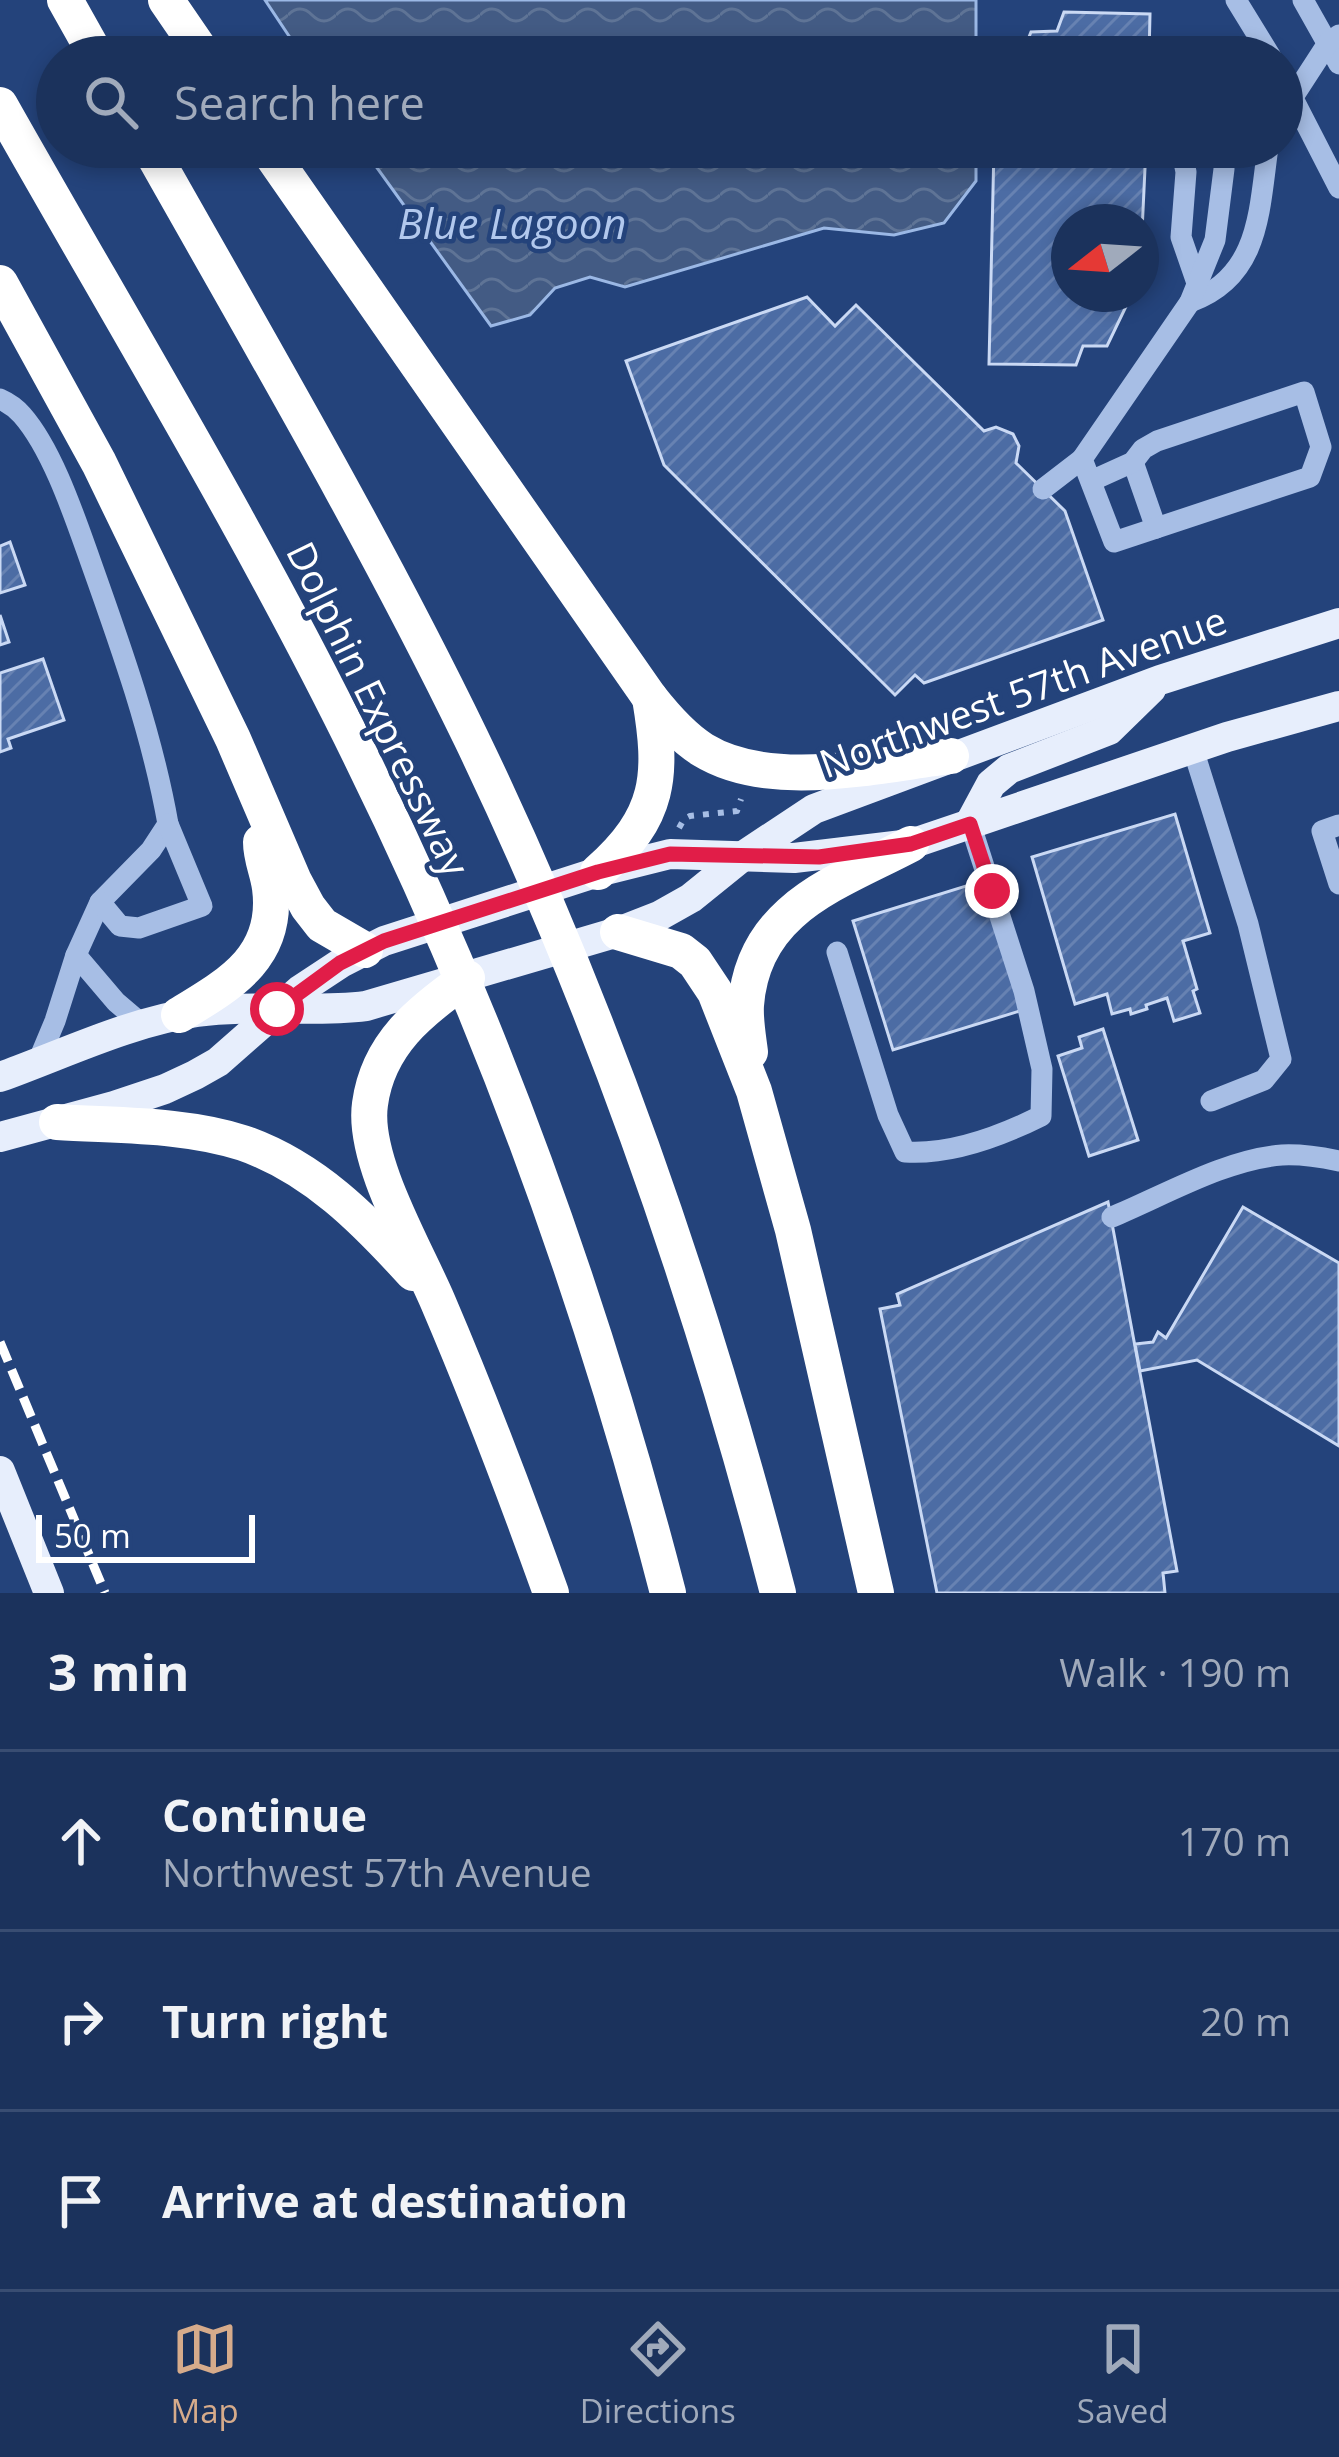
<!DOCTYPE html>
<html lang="en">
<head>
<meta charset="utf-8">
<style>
	body { margin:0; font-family:"Open Sans",sans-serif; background:#243a62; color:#f1f3f6 }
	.compass { position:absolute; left:1051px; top:204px; width:108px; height:108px; border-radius:50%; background:#1b325c; box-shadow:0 6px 18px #0003; rotate:253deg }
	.scale { position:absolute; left:36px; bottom:30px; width:219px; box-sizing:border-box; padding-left:12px; border:6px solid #fff; border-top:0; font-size:33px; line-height:42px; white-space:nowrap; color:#fff; -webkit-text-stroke:9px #24437b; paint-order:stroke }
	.stop { position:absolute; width:36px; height:36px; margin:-27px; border:9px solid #e11d48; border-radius:50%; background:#fff }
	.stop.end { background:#e11d48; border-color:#fff; box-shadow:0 3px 12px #0008 }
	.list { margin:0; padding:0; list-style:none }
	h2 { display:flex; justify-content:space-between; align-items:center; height:156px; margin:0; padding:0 48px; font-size:51px }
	h2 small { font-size:39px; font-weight:400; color:#a0aabb }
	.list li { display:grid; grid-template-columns:78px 1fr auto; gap:36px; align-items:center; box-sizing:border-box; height:180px; padding:0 48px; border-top:3px solid #394d72 }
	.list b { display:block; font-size:45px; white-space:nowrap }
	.list p { margin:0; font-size:39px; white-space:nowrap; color:#a0aabb }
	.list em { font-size:39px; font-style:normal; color:#a0aabb }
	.icon { flex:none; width:66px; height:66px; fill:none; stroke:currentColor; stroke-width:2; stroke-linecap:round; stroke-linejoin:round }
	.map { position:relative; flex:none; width:1339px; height:1593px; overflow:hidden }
	.search { position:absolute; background:#1b325c; box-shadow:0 6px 18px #0003; left:36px; right:36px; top:36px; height:132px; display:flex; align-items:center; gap:30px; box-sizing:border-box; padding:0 42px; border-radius:66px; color:#a0aabb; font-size:45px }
	.sheet { height:696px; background:#1b325c }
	nav { display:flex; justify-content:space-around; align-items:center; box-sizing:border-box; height:168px; border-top:3px solid #394d72; background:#1b325c; font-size:33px; color:#a0aabb }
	nav a { display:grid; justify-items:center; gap:6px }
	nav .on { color:#d6ab8b }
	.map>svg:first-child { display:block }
	.water { fill:url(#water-waves); stroke:#9bb8e5; stroke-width:3 }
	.building { fill:url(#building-hatch); stroke:#cad9f4; stroke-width:3 }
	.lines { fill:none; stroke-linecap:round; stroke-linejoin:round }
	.path { stroke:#a7bee5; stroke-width:6; stroke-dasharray:6 9; stroke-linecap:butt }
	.minor { stroke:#a7bee5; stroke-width:21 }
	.major { stroke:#e7eefc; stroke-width:30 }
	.highway { stroke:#fff; stroke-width:36 }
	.rail { stroke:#fff; stroke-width:9; stroke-dasharray:21 9; stroke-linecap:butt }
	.route { stroke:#e11d48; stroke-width:15 }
	.labels { text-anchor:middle; stroke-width:9; stroke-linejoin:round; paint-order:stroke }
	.street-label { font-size:39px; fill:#fff; stroke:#24437b }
	.water-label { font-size:42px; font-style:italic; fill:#b2c8ed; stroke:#24437b }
</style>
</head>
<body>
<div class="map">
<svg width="1339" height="1593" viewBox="0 0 1339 1593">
	<defs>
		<pattern id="water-waves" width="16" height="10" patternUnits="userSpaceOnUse" patternTransform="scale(3)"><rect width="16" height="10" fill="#435b84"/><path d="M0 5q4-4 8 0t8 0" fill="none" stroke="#5f7496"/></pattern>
		<pattern id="building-hatch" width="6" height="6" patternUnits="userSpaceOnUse" patternTransform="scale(3)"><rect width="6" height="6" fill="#4c6ca4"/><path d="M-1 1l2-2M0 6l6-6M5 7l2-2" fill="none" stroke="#6782b2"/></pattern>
	</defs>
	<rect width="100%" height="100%" fill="#24437b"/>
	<g class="water">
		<polygon points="265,0 976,0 976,57 303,57"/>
		<polygon points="362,147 976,147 976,181 944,223 894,235 824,228 625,287 590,277 555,288 530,315 491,326"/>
	</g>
	<g class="building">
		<polygon points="1064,12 1150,14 1149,57 1021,57 1031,32 1057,31"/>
		<polygon points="994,147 1146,147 1141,253 1141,222 1069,222 1069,294 1132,294 1107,346 1083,346 1076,365 989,364"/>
		<polygon points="807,297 835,326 856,305 984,431 996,427 1013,434 1019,446 1016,463 1065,511 1103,620 924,683 915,675 895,695 664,465 626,361"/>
		<polygon points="10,542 25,585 0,593 0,546"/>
		<polygon points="0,615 9,642 0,645"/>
		<polygon points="43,659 64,720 8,739 11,748 0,752 0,673"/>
		<polygon points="1175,814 1210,933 1183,941 1197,989 1193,991 1200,1013 1174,1021 1167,998 1146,1005 1147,1009 1131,1014 1130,1009 1112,1014 1107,994 1075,1004 1032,857"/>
		<polygon points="982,881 1023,1010 893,1050 853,921"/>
		<polygon points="1103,1029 1138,1140 1089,1156 1058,1056 1082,1048 1079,1037"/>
		<polygon points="1108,1202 1177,1571 1163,1573 1165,1593 937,1593 880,1309 900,1305 897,1294"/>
		<polygon points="1243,1207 1339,1263 1339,1446 1197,1360 1140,1371 1135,1344 1153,1342 1158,1332 1166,1338"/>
	</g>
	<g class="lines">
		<polyline class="path" points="679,828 684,819 690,816 737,811 741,799"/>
		<g class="minor">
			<polyline points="1236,0 1271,57"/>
			<polyline points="1303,0 1339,64"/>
			<polyline points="1282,77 1339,188"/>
			<polyline points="1288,101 1293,97 1328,43 1339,35"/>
			<polyline points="1181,147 1186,172 1181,237 1197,283"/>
			<path d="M1190,302C1260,277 1259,211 1268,147"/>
			<path d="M0,399C9,403 16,408 22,415C52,449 74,515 89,557C120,644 152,733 168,824L151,850L100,902L76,955"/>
			<polyline points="1133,462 1156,528"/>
			<polyline points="1091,481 1133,462 1143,449 1157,441 1304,392 1321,447 1310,477 1114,542 1082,459 1190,302 1215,240 1224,169 1223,147"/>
			<polyline points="1043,489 1082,459"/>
			<polyline points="1193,749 1248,924 1281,1059 1264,1080 1211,1101"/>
			<polyline points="1339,825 1322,831 1339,884"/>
			<polyline points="100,902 120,926 139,928 202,906 168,824"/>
			<path d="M837,952L888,1115L905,1152C950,1155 1001,1136 1041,1116L1042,1069L1024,991L970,823"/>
			<polyline points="37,1064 55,1021 76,955 116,1002 143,1025"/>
			<path d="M1112,1217C1163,1196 1226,1159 1282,1155C1301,1154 1320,1157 1339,1161"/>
		</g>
		<g class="major">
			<polyline points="970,823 991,784 1009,769 1109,730 1151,689"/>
			<path d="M0,1077C64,1054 129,1022 197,1012C253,1004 310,1013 366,1006L618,932L659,916L691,898L743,856L814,809L1160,680L1339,623"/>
			<polyline points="0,1137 114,1106 165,1089 195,1075 218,1062 300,990 341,963 384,941 598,872 670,854 794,858 911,844 1227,737 1339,706"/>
			<polyline points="0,1471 49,1593"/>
		</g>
		<g class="highway">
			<polyline points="65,0 97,57"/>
			<polyline points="166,0 205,57"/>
			<path d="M0,105C122,321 252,534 361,757C492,1023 594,1306 668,1593"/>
			<path d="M149,147C259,342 373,536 471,738C603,1012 702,1299 778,1593"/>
			<path d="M266,147L650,698C665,717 682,737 703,750C770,791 876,765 951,756"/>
			<polyline points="0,283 99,463 233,739 294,881 308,907 322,925 365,950"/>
			<path d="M598,872C661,816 663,776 650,698"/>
			<polyline points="618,932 681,951 695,962 715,992 754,1091 793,1230 876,1593"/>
			<path d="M467,978C420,1011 378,1044 370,1104C362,1160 416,1250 438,1302C479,1398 516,1495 551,1593"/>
			<path d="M179,1015C230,984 279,957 270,888C268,872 261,859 261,842"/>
			<path d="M750,1052C748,1036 745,1020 746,1005C753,908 837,883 911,844"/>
			<path d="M57,1122C118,1126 185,1124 243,1143C313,1167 365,1220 413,1273"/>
		</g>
		<polyline class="rail" points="0,1342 105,1593"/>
	</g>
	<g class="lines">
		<polyline class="route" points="277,1009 340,963 384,941 598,872 670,854 819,857 911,844 970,824 992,891"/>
	</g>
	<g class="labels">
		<g class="street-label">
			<text transform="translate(1023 692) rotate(-20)" y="14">Northwest 57th Avenue</text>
			<text transform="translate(378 709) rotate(64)" y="14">Dolphin Expressway</text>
		</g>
		<g class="water-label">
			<text x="512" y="239">Blue Lagoon</text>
		</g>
	</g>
</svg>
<svg class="compass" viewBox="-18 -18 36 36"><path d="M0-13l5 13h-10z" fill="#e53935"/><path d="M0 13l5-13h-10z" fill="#a0aabb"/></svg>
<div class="scale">50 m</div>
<div class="stop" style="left:277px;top:1009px"></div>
<div class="stop end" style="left:992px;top:891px"></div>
<div class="search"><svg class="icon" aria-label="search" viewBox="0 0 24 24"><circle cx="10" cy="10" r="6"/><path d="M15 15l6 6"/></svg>Search here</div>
</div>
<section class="sheet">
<h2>3 min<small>Walk · 190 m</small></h2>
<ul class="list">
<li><svg class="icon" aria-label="ahead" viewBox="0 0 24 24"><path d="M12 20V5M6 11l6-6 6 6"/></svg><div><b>Continue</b><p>Northwest 57th Avenue</p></div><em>170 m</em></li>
<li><svg class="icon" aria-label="right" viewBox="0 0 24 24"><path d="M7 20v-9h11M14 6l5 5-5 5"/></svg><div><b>Turn right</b></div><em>20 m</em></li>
<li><svg class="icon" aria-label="arrive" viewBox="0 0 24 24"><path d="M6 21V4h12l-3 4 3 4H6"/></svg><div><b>Arrive at destination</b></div></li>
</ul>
</section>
<nav>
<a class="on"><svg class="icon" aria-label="map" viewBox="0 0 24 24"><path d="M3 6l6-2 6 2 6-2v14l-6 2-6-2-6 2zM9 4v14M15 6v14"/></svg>Map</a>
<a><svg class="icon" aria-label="directions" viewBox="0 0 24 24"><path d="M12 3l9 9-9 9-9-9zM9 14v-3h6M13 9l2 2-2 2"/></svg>Directions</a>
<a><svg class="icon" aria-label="saved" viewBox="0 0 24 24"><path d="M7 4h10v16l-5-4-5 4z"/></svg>Saved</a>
</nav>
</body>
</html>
